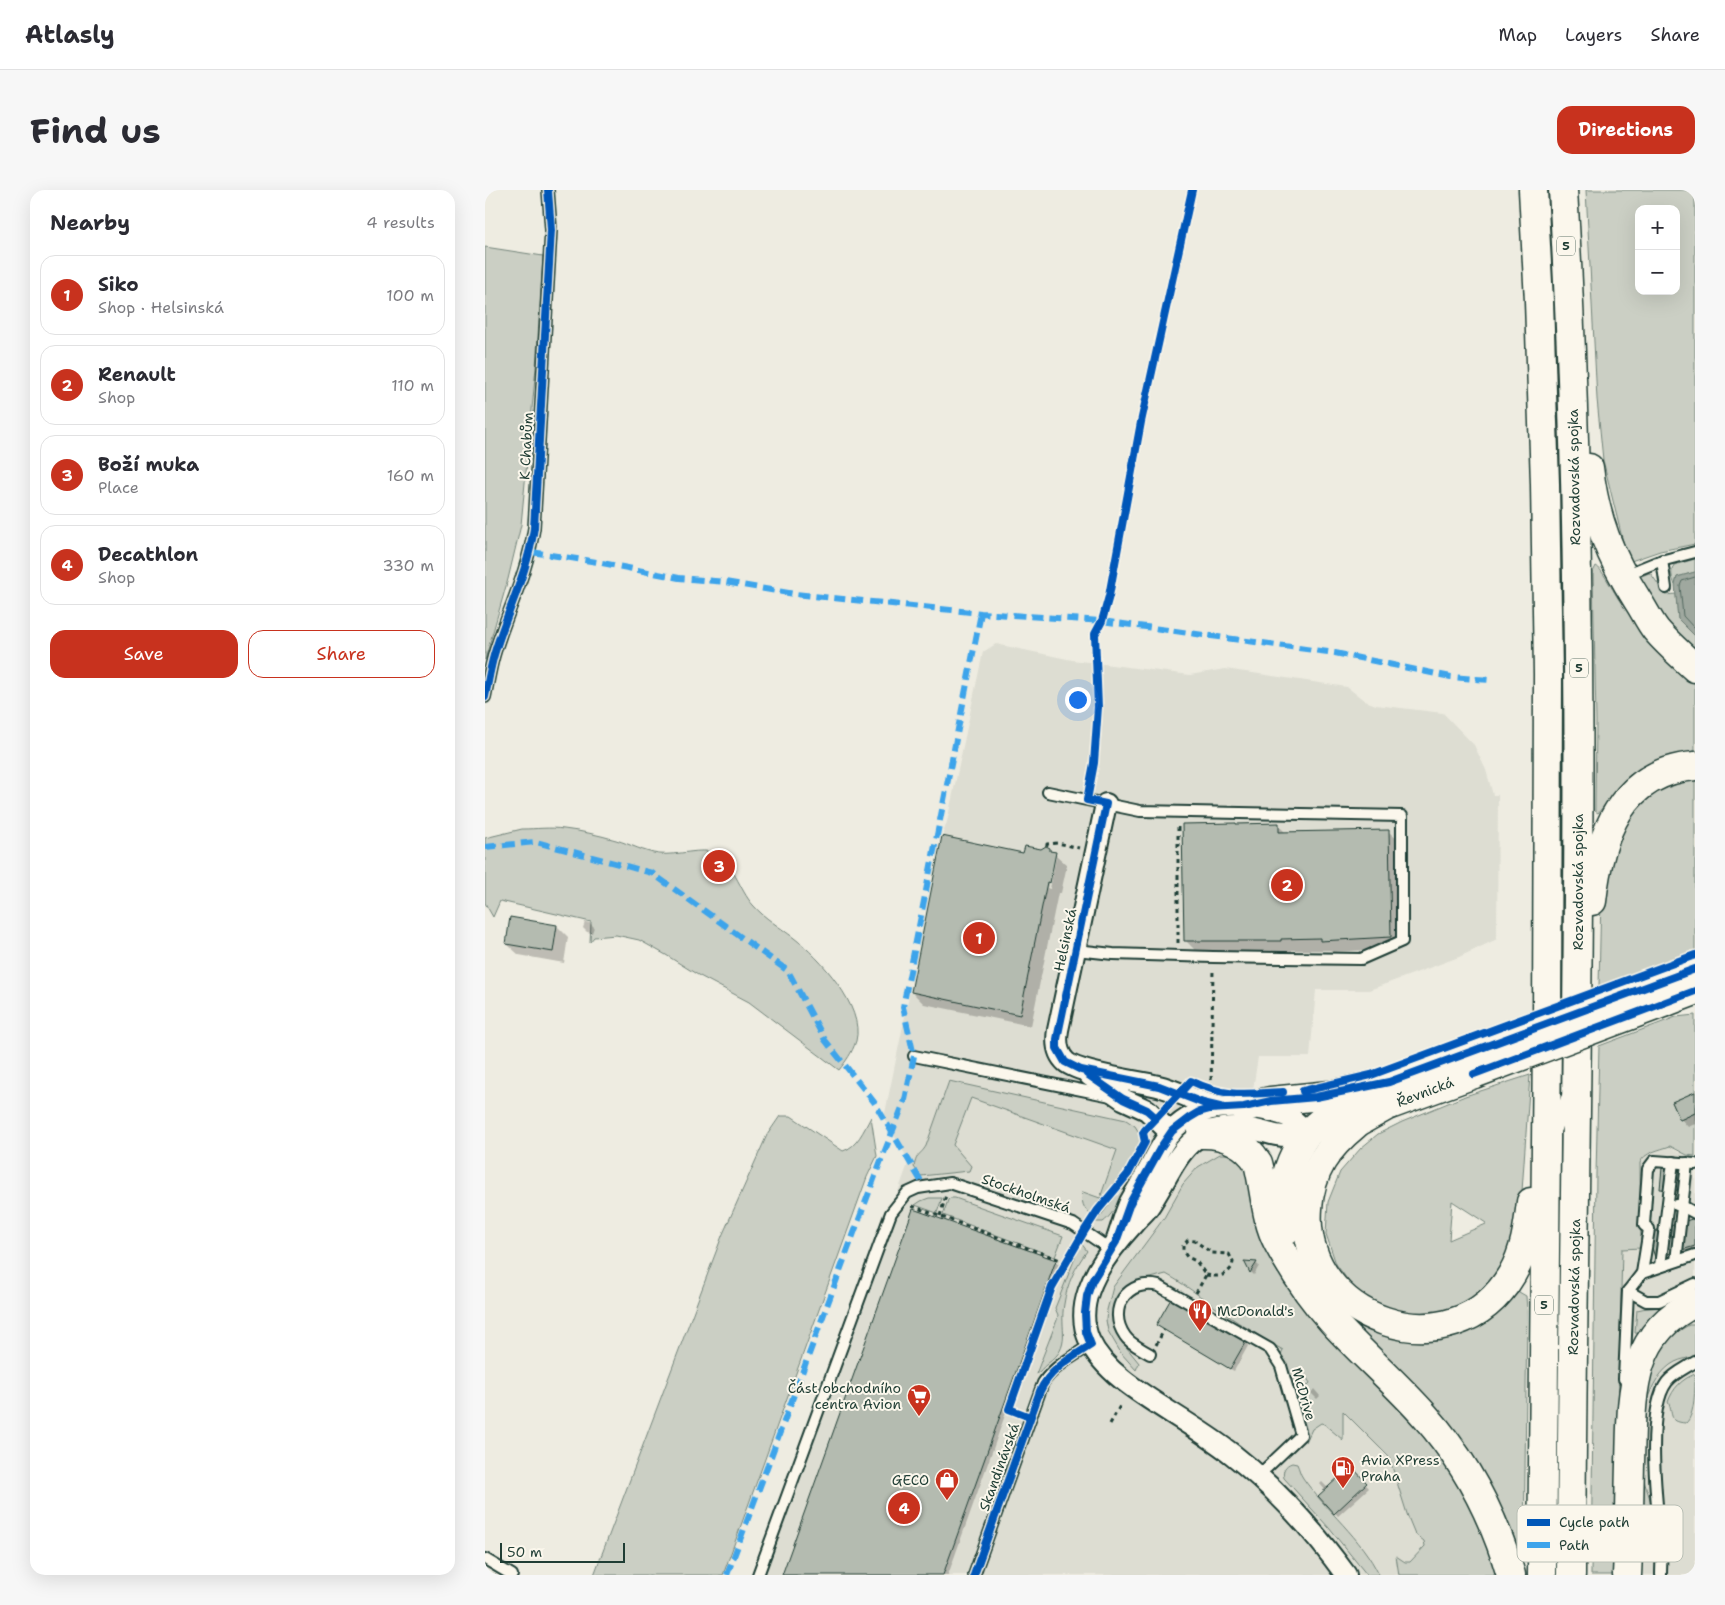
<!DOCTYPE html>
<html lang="en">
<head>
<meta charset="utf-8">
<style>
	body { margin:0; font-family:"Shantell Sans",sans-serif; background:#f7f7f7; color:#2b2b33 }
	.controls { position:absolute; right:15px; top:15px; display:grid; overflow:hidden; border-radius:10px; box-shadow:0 5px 20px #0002 }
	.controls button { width:45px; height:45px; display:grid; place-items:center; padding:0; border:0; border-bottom:1px solid #e1e1e2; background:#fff; color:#2b2b33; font:25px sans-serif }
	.scale { position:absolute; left:15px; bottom:12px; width:125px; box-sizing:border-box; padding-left:5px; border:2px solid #1f3d34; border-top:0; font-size:14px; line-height:18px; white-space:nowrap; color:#1f3d34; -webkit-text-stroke:4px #fbf7ec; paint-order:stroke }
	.you { position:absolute; left:592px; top:509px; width:18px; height:18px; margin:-12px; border:4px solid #fff; border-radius:50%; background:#1a73e8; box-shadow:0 0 0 8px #1a73e833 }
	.badge { display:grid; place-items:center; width:32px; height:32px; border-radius:50%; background:#c8321e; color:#fff; font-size:16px; font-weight:700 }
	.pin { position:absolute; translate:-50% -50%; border:2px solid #fff; box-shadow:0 1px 5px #0006 }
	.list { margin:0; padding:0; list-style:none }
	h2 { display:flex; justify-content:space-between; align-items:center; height:65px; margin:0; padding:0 20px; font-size:21px }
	h2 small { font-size:16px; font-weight:400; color:#7c7c81 }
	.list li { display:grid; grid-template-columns:32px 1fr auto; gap:15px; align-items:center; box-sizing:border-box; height:80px; margin:0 10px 10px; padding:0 10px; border:1px solid #e1e1e2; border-radius:15px }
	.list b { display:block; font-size:19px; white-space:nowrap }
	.list p { margin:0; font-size:16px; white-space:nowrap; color:#7c7c81 }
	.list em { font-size:16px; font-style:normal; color:#7c7c81 }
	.actions { display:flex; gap:10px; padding:15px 20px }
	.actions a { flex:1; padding:11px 0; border:1px solid #c8321e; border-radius:15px; text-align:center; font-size:18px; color:#c8321e }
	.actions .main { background:#c8321e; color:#fff }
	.map { position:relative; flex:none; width:1210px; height:1385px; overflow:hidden; border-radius:15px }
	header { display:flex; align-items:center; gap:30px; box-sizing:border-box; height:70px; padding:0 25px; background:#fff; border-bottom:1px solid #e1e1e2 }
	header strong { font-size:24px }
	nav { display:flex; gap:28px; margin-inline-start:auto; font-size:18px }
	.intro { display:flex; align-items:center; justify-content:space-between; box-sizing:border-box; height:120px; padding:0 30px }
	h1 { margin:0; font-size:35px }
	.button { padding:12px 22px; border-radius:15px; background:#c8321e; color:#fff; font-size:18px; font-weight:700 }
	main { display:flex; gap:30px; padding:0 30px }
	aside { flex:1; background:#fff; border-radius:15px; box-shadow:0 5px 20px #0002 }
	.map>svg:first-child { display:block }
	.built { fill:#ddddd2 }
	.green { fill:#cbcfc4; stroke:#75867c; fill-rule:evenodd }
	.water { fill:#9fa89f; stroke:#6c7d74 }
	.shadow { fill:#0003; fill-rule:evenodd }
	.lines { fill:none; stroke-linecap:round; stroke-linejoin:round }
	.shore { stroke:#52685f; stroke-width:1 }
	.building { fill:#b4bbb0; stroke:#1f3d34 }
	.lane-casing { stroke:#1f3d34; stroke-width:14 }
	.street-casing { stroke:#1f3d34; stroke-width:24 }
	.secondary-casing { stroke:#1f3d34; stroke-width:31 }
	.highway-casing { stroke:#1f3d34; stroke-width:31 }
	.path { stroke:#1f3d34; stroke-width:3; stroke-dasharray:4 4; stroke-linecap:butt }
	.lane { stroke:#fbf7ec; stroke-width:10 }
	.street { stroke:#fbf7ec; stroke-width:20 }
	.secondary { stroke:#fbf7ec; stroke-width:28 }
	.highway { stroke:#fbf7ec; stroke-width:28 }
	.secondary-bridge-casing { stroke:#1f3d34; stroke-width:31; stroke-linecap:butt }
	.secondary-bridge { stroke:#fbf7ec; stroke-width:28 }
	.quiet { stroke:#3da4eb; stroke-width:6; stroke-dasharray:12 6; stroke-linecap:butt }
	.cycleway-casing { stroke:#fbf7ec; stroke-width:11 }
	.cycleway { stroke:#0057b8; stroke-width:8 }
	.labels { text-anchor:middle; stroke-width:4; stroke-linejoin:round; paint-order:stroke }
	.shield { fill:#fbf7ec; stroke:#61756b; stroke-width:1 }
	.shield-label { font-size:12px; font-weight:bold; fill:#1f3d34 }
	.street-label { font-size:14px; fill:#1f3d34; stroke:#fbf7ec }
	.poi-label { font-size:14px; fill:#1f3d34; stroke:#fbf7ec; text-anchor:start }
	.key { fill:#fbf7ec; stroke:#b9bfb5; stroke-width:1 }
	.key-label { font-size:14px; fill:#1f3d34 }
</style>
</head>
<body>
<header>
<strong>Atlasly</strong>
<nav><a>Map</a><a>Layers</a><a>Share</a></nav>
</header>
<div class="intro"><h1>Find us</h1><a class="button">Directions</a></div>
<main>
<aside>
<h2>Nearby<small>4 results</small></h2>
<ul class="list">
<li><span class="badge">1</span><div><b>Siko</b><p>Shop · Helsinská</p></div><em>100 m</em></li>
<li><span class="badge">2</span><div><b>Renault</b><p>Shop</p></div><em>110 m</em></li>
<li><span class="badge">3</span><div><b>Boží muka</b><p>Place</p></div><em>160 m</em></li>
<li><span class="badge">4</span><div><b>Decathlon</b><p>Shop</p></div><em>330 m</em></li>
</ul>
<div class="actions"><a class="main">Save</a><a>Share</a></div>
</aside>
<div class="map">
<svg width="1210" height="1385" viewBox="0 0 1210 1385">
	<rect width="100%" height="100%" fill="#eeece1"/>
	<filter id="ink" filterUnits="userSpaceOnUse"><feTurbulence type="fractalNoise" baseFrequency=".02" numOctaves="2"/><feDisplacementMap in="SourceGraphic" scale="10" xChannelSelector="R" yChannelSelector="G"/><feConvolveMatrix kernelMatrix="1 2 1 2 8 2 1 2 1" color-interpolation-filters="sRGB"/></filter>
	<g filter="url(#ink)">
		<g class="built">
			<polygon points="511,454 587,470 705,485 740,479 862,497 880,511 891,515 958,523 989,555 1001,580 1008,605 1013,605 1012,749 974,767 884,800 831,800 825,867 773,867 756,977 786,1078 897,1262 920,1284 984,1385 276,1385 424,971 399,928 457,646 462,632 498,462"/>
			<polygon points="1185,956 1193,962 1210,966 1210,1385 1130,1385 1137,1059 1155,1058 1155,973 1156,968 1160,965"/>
		</g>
		<g class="green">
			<polygon points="1058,0 1066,0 1080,320 1081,887 1073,885"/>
			<path d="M1101,0H1210V354L1175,361L1143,372L1118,270L1112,209ZM1154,19H1191V101H1154Z"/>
			<polygon points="0,57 58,66 51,177 36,335 23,389 0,470"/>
			<path d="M1210,369V382L1192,387L1190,395C1187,388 1185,382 1189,375Z"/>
			<path d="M1111,376C1117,378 1131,407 1137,414C1158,442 1185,466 1210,490V564L1147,587L1130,602L1113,623L1110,621L1111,531L1108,382Z"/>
			<polygon points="1164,383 1166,384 1181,405 1191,404 1193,429 1210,446 1210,463 1181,434 1153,390 1154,387"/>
			<polygon points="1210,589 1210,762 1114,796 1116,705 1123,662 1154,614 1168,603 1187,594"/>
			<path d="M37,639C51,639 65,637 79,639C96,641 114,645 131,650C145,654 159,662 174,664C192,666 217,657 230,663C247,670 255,701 268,715C279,728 295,737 309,748C334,767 380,817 371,851C367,863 361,871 354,880L264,812L213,785L181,765L154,750L131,745L109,747L105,752L106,732L15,711L8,727L0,713V648Z"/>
			<path d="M1210,825V902L1187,912L1195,930L1210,923V966L1202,965L1185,956C1175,960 1159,962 1155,973L1156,1058L1137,1059L1129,1385H1106L1111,984L1114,856L1191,827Z"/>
			<path d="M1045,885L1034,1045L1004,1096L981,1114L954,1125L924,1126L896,1118L870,1100L851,1074L841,1044L843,1012L855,982L876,958L893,944L917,932L980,906ZM967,1011L1001,1033V1034L964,1050Z"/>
			<path d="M464,891L641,930L650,936L658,949L639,985L606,1025C598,1018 596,1012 598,1002L615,1008L632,960L486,908L468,955L486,976L484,981L436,986L429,977C432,962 435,966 441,956Z"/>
			<path d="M295,926H306L358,961C372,957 379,940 386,927L392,966L382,987L238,1385H109L237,1046L282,945Z"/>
			<path d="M663,955C662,968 629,1026 618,1032H611L645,988Z"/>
			<polygon points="1074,961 1081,963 1076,1385 1068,1385"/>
			<path d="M735,964C746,964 752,966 761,973L868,1168L971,1280L1019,1385H914L911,1366L920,1372H925L940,1356L939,1351L930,1344L923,1327L904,1267L858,1221V1250L839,1234L836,1233L827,1239L821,1252L810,1207L825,1193L820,1185L806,1197L795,1166L798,1160L791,1156L789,1158C778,1146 762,1139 748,1129C725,1115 705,1097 681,1084L654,1091L639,1100L635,1146L642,1158L654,1173L651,1180L636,1163L623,1141L621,1130L622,1120L628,1097L679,1028L698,994L713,977Z"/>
			<polygon points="444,1008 457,1008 452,1023 430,1015 436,1011"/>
			<polygon points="465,1008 470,1008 578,1046 570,1067 458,1025 463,1010"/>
			<path d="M596,1053L602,1061C590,1077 582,1094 579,1114C574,1140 588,1156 562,1174C558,1177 555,1182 551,1184L572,1130L573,1125L570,1118Z"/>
			<path d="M822,1078C834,1093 846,1111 861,1125C896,1157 961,1157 1000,1133C1013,1124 1024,1113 1034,1102L1041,1106L1042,1121L1039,1361H1036L1034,1360L1021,1327L999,1287L881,1154Z"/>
			<path d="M1179,1116L1161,1144L1150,1143L1152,1120C1161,1117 1170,1119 1179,1116Z"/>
			<path d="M1204,1135H1210V1166C1204,1168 1196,1169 1190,1172C1176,1179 1166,1197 1162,1211C1161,1232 1156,1275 1160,1294C1164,1307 1168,1313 1166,1328L1154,1329L1157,1191L1177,1158L1190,1143Z"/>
			<path d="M1210,1184C1210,1198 1210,1225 1201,1233C1182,1232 1189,1223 1183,1212C1188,1198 1197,1189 1210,1184Z"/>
			<path d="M807,1273L812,1274C814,1278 815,1284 818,1288C840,1320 877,1348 894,1385H882L844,1338L799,1288C797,1281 800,1275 807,1273Z"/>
		</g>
		<polygon class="water" points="1210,382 1210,446 1193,429 1190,395 1192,387"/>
		<g class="shadow">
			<polygon points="793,635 802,644 904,642 916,653 917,758 848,762 845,760 807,760 807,762 712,762 700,750"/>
			<path d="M562,657L582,675L576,703H573L546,836L439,814L427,802L539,664L556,661ZM571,667L565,699L562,698L568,670Z"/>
			<polygon points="100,732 105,733 109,737 107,743 102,742 98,738"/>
			<polygon points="72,736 83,747 79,773 34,765 22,754"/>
			<polygon points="1210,904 1210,934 1203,937 1196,929"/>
			<polygon points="1204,983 1208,986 1206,1004 1180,1002 1176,998"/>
			<polygon points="1210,1030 1210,1060 1175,1070"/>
			<polygon points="570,1071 574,1074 463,1385 298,1385"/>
			<polygon points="771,1073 774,1076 769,1085 766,1082"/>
			<polygon points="672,1135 759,1149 763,1156 749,1181"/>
			<polygon points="829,1199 835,1206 832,1209 826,1203"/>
			<polygon points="866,1278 884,1298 853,1326 835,1306 841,1301 835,1294 837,1292 843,1298"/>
		</g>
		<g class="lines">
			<polyline class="shore" points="1210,387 1197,391 1195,396 1198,426 1210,439"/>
		</g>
		<g class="building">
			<polygon points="751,633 751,634 794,633 794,642 904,640 906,747 835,751 835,748 796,749 796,751 699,751 697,634"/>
			<polygon points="457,646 538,663 540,656 556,659 561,656 565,658 565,661 571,662 565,693 562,692 535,825 426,802"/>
			<polygon points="25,727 72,735 68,762 21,754"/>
			<polygon points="1210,902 1210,923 1195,930 1187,912"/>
			<polygon points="1177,978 1205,981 1203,1001 1175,999"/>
			<polygon points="428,1019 571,1070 458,1385 297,1385"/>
			<polygon points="1210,1028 1210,1056 1170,1068 1163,1043"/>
			<polygon points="759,1071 772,1072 765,1083"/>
			<polygon points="687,1107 753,1147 754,1145 759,1148 758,1150 761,1151 745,1179 671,1135"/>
			<polygon points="866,1276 882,1293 849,1324 833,1306"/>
		</g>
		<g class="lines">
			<g class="lane-casing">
				<g id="lane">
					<polyline points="1177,370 1181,398"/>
					<polyline points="1140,385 1172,372 1210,362"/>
					<path d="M0,507C3,493 5,479 9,465C22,421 42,385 49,338L66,40L63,0"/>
					<polyline points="563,602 655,621 917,626 917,751 876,769 728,767 628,764 591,760"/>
					<polyline points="429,866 626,906"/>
					<polyline points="1071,939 1081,908"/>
					<polyline points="1192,1015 1197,1016 1210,1023"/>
					<polyline points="1191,1071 1202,973"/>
					<polyline points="1175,1076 1188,972"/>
					<polyline points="1157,1083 1210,1065"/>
					<polyline points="1143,1101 1161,1111 1174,1111 1210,1094"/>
					<path d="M665,1164C657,1159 645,1154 640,1146C621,1119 643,1088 674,1096L785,1159L796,1176L816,1245L773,1286"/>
					<polyline points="1139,1189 1143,1101 1157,1083 1164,1039 1159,1035 1163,979 1169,971 1210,974"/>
					<polyline points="0,1369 27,1385"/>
					<polyline points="273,1385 406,1023 422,1003 433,998 465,993 588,1034 626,1060"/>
					<path d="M489,1385L558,1193C569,1176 589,1166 606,1155"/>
					<path d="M1176,1385C1176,1376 1177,1367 1176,1358C1173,1321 1159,1222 1182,1192C1189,1183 1201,1178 1210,1172"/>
				</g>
			</g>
			<g class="street-casing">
				<g id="street">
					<path d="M621,614L573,840C571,852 572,864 581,872C595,884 653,891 673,896C695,901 713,914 735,917"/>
					<polyline points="604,885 638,909 662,920 686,943"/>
					<path d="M631,1052C636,1039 639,1025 645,1012C651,1001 658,990 664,979C671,966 677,953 686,942C715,910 764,913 802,926C811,931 817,936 821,945C811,946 801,947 791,945C777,942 765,937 750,937C696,937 688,983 662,1019C658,1024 653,1028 649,1033C527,1165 656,1193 747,1264C791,1298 829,1341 861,1385"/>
				</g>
			</g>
			<g class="secondary-casing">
				<g id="secondary">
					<polyline points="1167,795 1210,779"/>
					<polyline points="1181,812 1210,801"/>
					<polyline points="759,917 786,911 845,905 876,898"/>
					<polyline points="848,943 859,940 902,916 989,884"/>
					<path d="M821,945C861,903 935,881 989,862"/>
				</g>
			</g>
			<g class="highway-casing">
				<g id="highway">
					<polyline points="1048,0 1054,111 1060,294 1063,484 1062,846 1057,1385"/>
					<path d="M1078,0C1106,461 1088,923 1086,1385"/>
					<path d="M1104,278C1110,329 1125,367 1153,411C1159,420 1164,431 1171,440C1183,454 1197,466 1210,478"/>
					<path d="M1107,711C1114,646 1135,582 1210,576"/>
					<path d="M870,935C842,958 826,980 823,1018C814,1130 968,1185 1027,1084C1040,1062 1043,1037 1046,1012"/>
					<path d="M716,944C739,943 761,953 773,973C780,999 780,1029 793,1053C808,1081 826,1108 847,1131C877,1164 911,1193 940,1226C980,1271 1009,1327 1026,1385"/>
					<path d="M800,1041C793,1006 801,974 821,945"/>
					<path d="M1142,1385C1144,1348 1144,1311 1145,1274C1147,1210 1142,1144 1210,1113"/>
				</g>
			</g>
			<g class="path">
				<polyline points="604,599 609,573"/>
				<polyline points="562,656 562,654 573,653 594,658"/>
				<polyline points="693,753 693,634"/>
				<polyline points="726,898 728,779"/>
				<polyline points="427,1016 581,1072"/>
				<polyline points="455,1026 461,1005"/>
				<path d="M711,1103L721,1085L711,1071L702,1067L698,1061V1056L703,1050L710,1051L727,1063L744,1064L748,1072L747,1077C740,1087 733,1087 721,1085"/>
				<polyline points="671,1155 679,1140"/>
				<polyline points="625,1234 636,1214"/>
			</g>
			<use href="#lane" class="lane"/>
			<use href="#street" class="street"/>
			<use href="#secondary" class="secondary"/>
			<use href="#highway" class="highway"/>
			<g class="secondary-bridge-casing">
				<g id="secondary-bridge">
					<polyline points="989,862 1167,795"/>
					<polyline points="989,884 1181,812"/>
				</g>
			</g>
			<use href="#secondary-bridge" class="secondary-bridge"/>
			<g class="quiet">
				<polyline points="46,362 112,372 194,388 240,392 309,404 496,423 617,431 850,463 966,487 1005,490"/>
				<polyline points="0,657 51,652 167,683 303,781 340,850 389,912 439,996"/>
				<polyline points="242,1385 395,973 420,910 429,866 418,817 496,423"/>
			</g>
			<g class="cycleway-casing">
				<g id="cycleway">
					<polyline points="707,0 656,232 624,406 617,431 610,444 613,517 609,573 602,610 621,614 572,849 572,858 580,872 596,880 674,896 718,913 739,918"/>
					<path d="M0,507C3,493 5,479 9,465C22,421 42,385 49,338L66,40L63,0"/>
					<polyline points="602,884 638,909 662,920 671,928"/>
					<polyline points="989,884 1210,801"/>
					<polyline points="818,901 886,885 1210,765"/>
					<path d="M545,1227L524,1219L567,1097L600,1040L613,1020L643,984L660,952L658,943L660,940L706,891C742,908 759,904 798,902"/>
					<path d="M489,1385L555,1201C565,1179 586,1168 606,1155L601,1142L600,1123L602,1106L607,1091L631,1052L645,1013L676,957L687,941L704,928L714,922L725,919L759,917L786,911L831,907L904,892L1210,779"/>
				</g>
			</g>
			<use href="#cycleway" class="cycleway"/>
		</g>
	</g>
	<defs>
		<g id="restaurant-pin" transform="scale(1.25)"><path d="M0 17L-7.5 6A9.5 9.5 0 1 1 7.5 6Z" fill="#c8321e" stroke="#fbf7ec"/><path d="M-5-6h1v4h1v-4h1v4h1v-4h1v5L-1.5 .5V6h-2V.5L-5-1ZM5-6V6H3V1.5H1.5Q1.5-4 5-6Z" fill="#fff"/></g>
		<g id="supermarket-pin" transform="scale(1.25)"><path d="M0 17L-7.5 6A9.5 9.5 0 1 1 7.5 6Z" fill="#c8321e" stroke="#fbf7ec"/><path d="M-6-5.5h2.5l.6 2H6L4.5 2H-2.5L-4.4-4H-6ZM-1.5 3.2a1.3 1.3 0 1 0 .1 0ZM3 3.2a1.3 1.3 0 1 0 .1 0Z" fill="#fff"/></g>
		<g id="fuel-pin" transform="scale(1.25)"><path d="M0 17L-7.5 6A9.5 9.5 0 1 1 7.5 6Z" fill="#c8321e" stroke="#fbf7ec"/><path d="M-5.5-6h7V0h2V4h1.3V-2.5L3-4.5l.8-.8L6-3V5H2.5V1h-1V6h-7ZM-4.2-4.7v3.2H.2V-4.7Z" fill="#fff"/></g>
		<g id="shop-pin" transform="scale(1.25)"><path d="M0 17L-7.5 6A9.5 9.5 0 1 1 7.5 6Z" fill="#c8321e" stroke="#fbf7ec"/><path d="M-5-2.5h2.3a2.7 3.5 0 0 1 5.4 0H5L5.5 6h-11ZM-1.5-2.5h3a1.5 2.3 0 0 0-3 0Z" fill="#fff"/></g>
	</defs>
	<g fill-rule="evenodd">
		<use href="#restaurant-pin" x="715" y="1121"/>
		<use href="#supermarket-pin" x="434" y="1206"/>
		<use href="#fuel-pin" x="858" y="1278"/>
		<use href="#shop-pin" x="462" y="1290"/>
	</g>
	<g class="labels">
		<g class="shield">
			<rect x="1072" y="46.5" width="18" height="19" rx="4"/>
			<rect x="1085" y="468.5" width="18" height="19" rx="4"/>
			<rect x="1050" y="1105.5" width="18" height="19" rx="4"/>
		</g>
		<g class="shield-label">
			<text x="1081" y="60">5</text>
			<text x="1094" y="482">5</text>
			<text x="1059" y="1119">5</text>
		</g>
		<g class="street-label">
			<text transform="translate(41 256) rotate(-87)" y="5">K Chabům</text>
			<text transform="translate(1089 287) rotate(-91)" y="5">Rozvadovská spojka</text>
			<text transform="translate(1093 692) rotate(-90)" y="5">Rozvadovská spojka</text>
			<text transform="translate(580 750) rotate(-78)" y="5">Helsinská</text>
			<text transform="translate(940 902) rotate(-21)" y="5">Řevnická</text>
			<text transform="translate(541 1003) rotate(19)" y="5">Stockholmská</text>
			<text transform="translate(1089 1097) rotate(-89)" y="5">Rozvadovská spojka</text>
			<text transform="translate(819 1204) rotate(74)" y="5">McDrive</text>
			<text transform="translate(514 1277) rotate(-70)" y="5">Skandinávská</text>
		</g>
		<g class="poi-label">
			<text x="732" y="1126">McDonald's</text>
			<text x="416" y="1203" text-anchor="end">Část obchodního<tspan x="416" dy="16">centra Avion</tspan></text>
			<text x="876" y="1275">Avia XPress<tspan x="876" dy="16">Praha</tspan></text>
			<text x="444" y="1295" text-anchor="end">GECO</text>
		</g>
	</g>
	<rect x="1032" y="1315" width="166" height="57" rx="8" class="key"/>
	<rect x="1042" y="1329" width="23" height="7" fill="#0057b8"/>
	<rect x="1042" y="1352" width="23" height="6" fill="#3da4eb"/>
	<g class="key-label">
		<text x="1074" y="1337">Cycle path</text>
		<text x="1074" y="1360">Path</text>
	</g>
</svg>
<div class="controls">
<button>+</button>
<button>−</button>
</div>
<div class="scale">50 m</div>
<div class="you"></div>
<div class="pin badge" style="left:494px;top:748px">1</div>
<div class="pin badge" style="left:802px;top:695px">2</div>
<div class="pin badge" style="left:234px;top:676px">3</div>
<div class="pin badge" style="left:419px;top:1318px">4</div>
</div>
</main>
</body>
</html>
